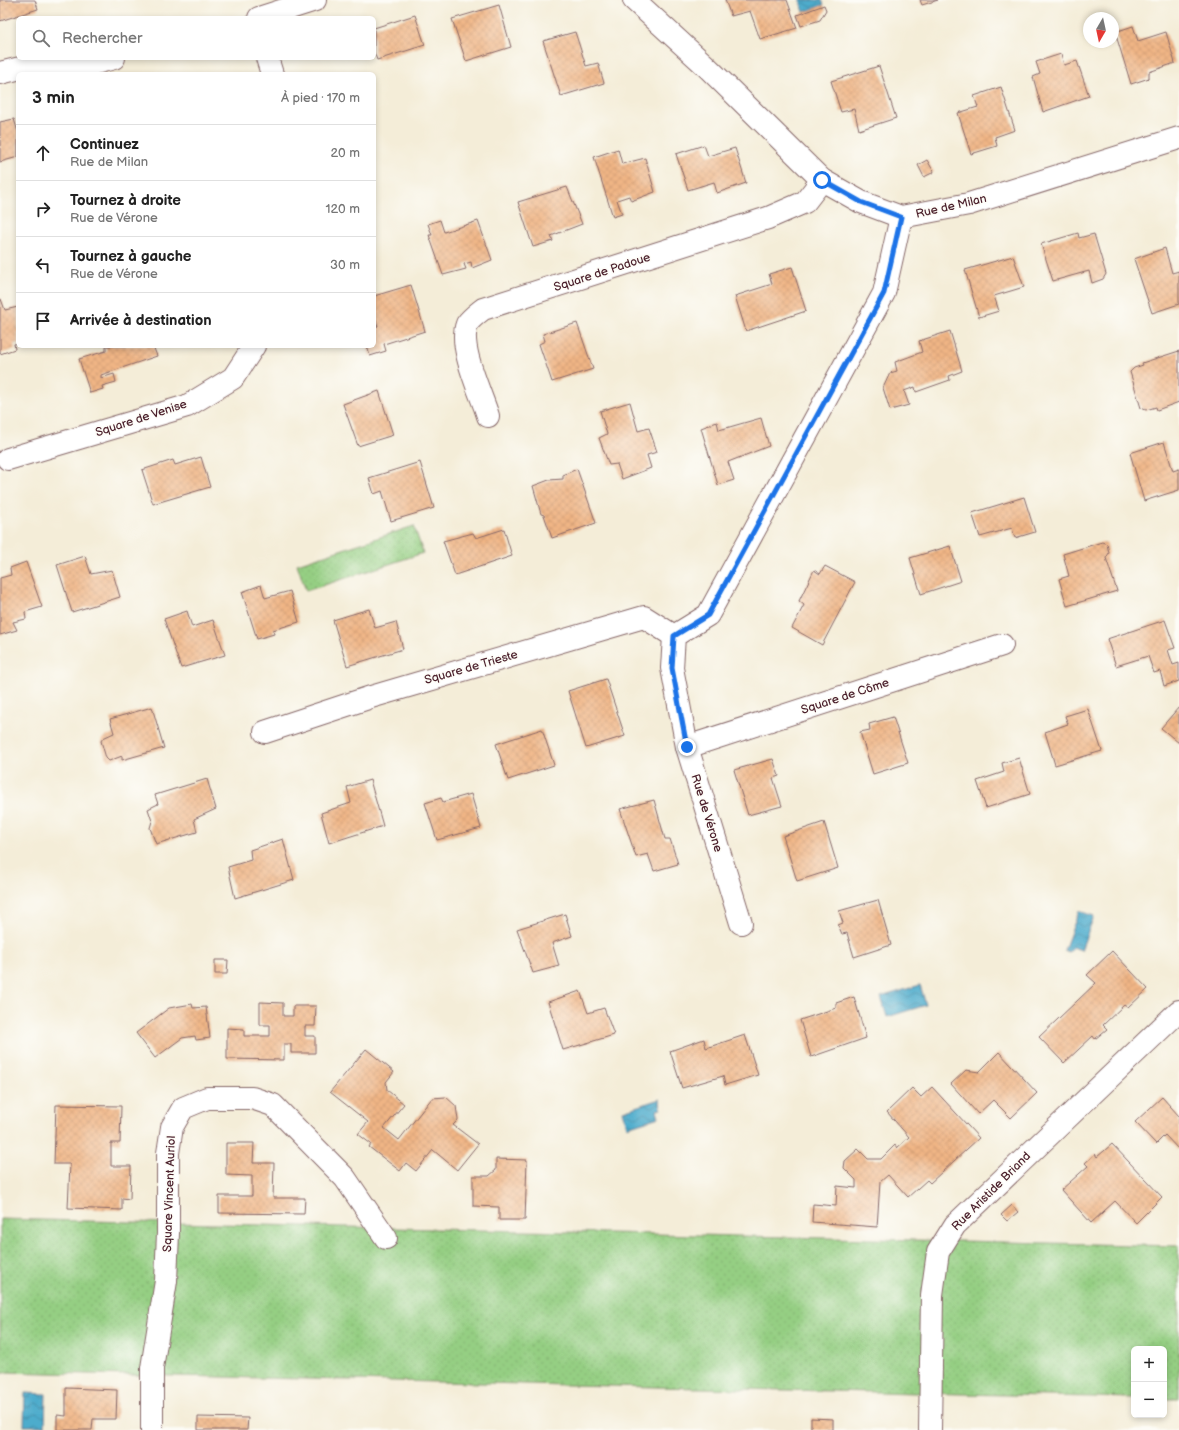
<!DOCTYPE html>
<html lang="fr">
<head>
<meta charset="utf-8">
<style>
	body { margin:0; font-family:"Balsamiq Sans",sans-serif; background:#f6f6f6; color:#222 }
	.controls { position:absolute; right:12px; bottom:12px; display:grid; overflow:hidden; border-radius:6px; box-shadow:0 2px 6px #0003 }
	.controls button { width:36px; height:36px; display:grid; place-items:center; padding:0; border:0; border-bottom:1px solid #e0e0e0; background:#fff; color:#222; font:20px sans-serif }
	.compass { position:absolute; left:1083px; top:12px; width:36px; height:36px; border-radius:50%; background:#fff; box-shadow:0 2px 6px #0003; rotate:189deg }
	.stop { position:absolute; width:12px; height:12px; margin:-9px; border:3px solid #1a73e8; border-radius:50%; background:#fff }
	.stop.end { background:#1a73e8; border-color:#fff; box-shadow:0 1px 4px #0008 }
	.list { margin:0; padding:0; list-style:none }
	h2 { display:flex; justify-content:space-between; align-items:center; height:52px; margin:0; padding:0 16px; font-size:17px }
	h2 small { font-size:13px; font-weight:400; color:#767676 }
	.list li { display:grid; grid-template-columns:26px 1fr auto; gap:12px; align-items:center; box-sizing:border-box; height:56px; padding:0 16px; border-top:1px solid #e0e0e0 }
	.list b { display:block; font-size:15px; white-space:nowrap }
	.list p { margin:0; font-size:13px; white-space:nowrap; color:#767676 }
	.list em { font-size:13px; font-style:normal; color:#767676 }
	.icon { flex:none; width:22px; height:22px; fill:none; stroke:currentColor; stroke-width:2; stroke-linecap:round; stroke-linejoin:round }
	.map { position:relative; flex:none; width:1179px; height:1430px; overflow:hidden }
	.search { position:absolute; background:#fff; box-shadow:0 2px 6px #0003; left:16px; top:16px; width:360px; height:44px; display:flex; align-items:center; gap:10px; box-sizing:border-box; padding:0 14px; border-radius:6px; color:#767676; font-size:15px }
	.panel { position:absolute; background:#fff; box-shadow:0 2px 6px #0003; left:16px; top:72px; width:360px; height:276px; border-radius:6px }
	.map>svg:first-child { display:block }
	.grass { fill:url(#grass-dots); stroke:#707757 }
	.water { fill:url(#water-waves); stroke:#4c667c }
	.building { fill:url(#building-cross-hatch) }
	.lines { fill:none; stroke-linecap:round; stroke-linejoin:round }
	.minor-casing { stroke:#866768; stroke-width:24 }
	.minor { stroke:#fff; stroke-width:22 }
	.route { stroke:#1a73e8; stroke-width:5 }
	.labels { text-anchor:middle; stroke-width:3; stroke-linejoin:round; paint-order:stroke }
	.street-label { font-size:12px; fill:#4a1f2b; stroke:#fdfcf7 }
</style>
</head>
<body>
<div class="map">
<svg width="1179" height="1430" viewBox="0 0 1179 1430">
	<defs>
		<pattern id="grass-dots" width="8" height="8" patternUnits="userSpaceOnUse"><rect width="8" height="8" fill="#95cf83"/><path d="M2 2h.1M6 6h.1" fill="none" stroke="#82b171" stroke-width="1.8" stroke-linecap="round"/></pattern>
		<pattern id="water-waves" width="16" height="10" patternUnits="userSpaceOnUse"><rect width="16" height="10" fill="#4eaccc"/><path d="M0 5q4-4 8 0t8 0" fill="none" stroke="#438ba6"/></pattern>
		<pattern id="building-cross-hatch" width="8" height="8" patternUnits="userSpaceOnUse"><rect width="8" height="8" fill="#f0b585"/><path d="M0 0l8 8M0 8l8-8" fill="none" stroke="#cf9b73"/></pattern>
	</defs>
	<rect width="100%" height="100%" fill="#fdfcf7"/>
	<filter id="ink" filterUnits="userSpaceOnUse"><feTurbulence type="fractalNoise" baseFrequency=".025" numOctaves="2"/><feDisplacementMap in="SourceGraphic" scale="8" xChannelSelector="R" yChannelSelector="G"/><feConvolveMatrix kernelMatrix="1 2 1 2 8 2 1 2 1" color-interpolation-filters="sRGB"/></filter>
	<filter id="wash" filterUnits="userSpaceOnUse"><feTurbulence type="fractalNoise" baseFrequency=".012" numOctaves="4" result="noise"/><feDisplacementMap in="SourceGraphic" scale="16" xChannelSelector="R" yChannelSelector="G"/><feGaussianBlur stdDeviation="0.9" result="paint"/><feColorMatrix in="noise" values="0 0 0 0 0 0 0 0 0 0 0 0 0 0 0 0 0 1.4 0 .05"/><feComposite in="paint" operator="in"/></filter>
	<g filter="url(#wash)">
		<rect width="100%" height="100%" fill="#f4edd8"/>
		<g class="grass">
			<polygon points="414,526 423,553 306,591 297,564"/>
			<polygon points="0,1219 1179,1246 1179,1399 1164,1399 1164,1349 1134,1349 1134,1398 0,1372"/>
		</g>
		<g class="water">
			<polygon points="800,0 822,0 824,5 804,12"/>
			<polygon points="1079,911 1094,916 1081,950 1073,947 1069,952 1064,950"/>
			<polygon points="920,985 926,1005 887,1017 881,997"/>
			<polygon points="660,1099 661,1109 657,1110 659,1117 627,1127 623,1111"/>
			<polygon points="25,1393 46,1394 45,1426 24,1426"/>
		</g>
		<g id="blocks">
			<g class="building">
				<polygon points="0,0 35,0 38,9 0,21"/>
				<polygon points="725,0 787,0 797,28 760,39 750,11 731,16"/>
				<polygon points="920,0 938,0 922,5"/>
				<polygon points="499,5 511,47 466,61 452,19"/>
				<polygon points="824,5 826,10 820,20 801,26 797,15"/>
				<polygon points="415,15 425,45 377,60 374,52 374,28"/>
				<polygon points="1133,26 1138,41 1166,32 1175,63 1149,72 1149,78 1131,84 1115,32"/>
				<polygon points="575,32 586,66 598,63 604,83 561,96 543,41"/>
				<polygon points="1061,54 1064,65 1077,61 1089,96 1043,112 1033,77 1040,74 1036,62"/>
				<polygon points="879,66 896,118 859,130 854,109 841,112 831,81"/>
				<polygon points="1001,87 1015,130 995,137 997,146 971,154 958,113 978,107 974,96"/>
				<polygon points="14,119 18,132 18,157 0,162 0,122"/>
				<polygon points="704,145 708,156 735,148 746,183 717,193 714,182 688,190 676,154"/>
				<polygon points="618,149 622,164 645,158 655,192 631,201 629,196 617,200 622,214 613,217 594,157"/>
				<polygon points="927,160 934,172 924,177 918,165"/>
				<polygon points="567,187 582,224 551,236 553,241 533,247 518,202"/>
				<polygon points="440,220 444,232 478,221 492,260 472,268 471,262 464,264 466,269 443,275 429,235 432,235 428,224"/>
				<polygon points="1078,233 1079,238 1094,234 1106,274 1103,279 1092,283 1089,271 1053,281 1041,244"/>
				<polygon points="1165,248 1172,273 1179,271 1179,304 1152,313 1134,259"/>
				<polygon points="1013,256 1024,287 994,296 999,311 979,317 965,270"/>
				<polygon points="792,267 806,311 746,331 735,296 772,284 769,274"/>
				<polygon points="411,285 425,331 384,344 386,351 370,356 367,346 374,346 374,327 378,326 374,315 374,296"/>
				<polygon points="0,299 1,299 5,310 18,307 18,343 14,344 15,349 0,354"/>
				<polygon points="577,323 593,369 552,382 539,344 545,341 543,334"/>
				<polygon points="950,331 962,371 949,376 950,380 916,392 915,387 904,391 909,405 890,410 883,388 890,373 897,371 895,362 922,352 919,341"/>
				<polygon points="106,346 153,346 157,356 101,375 101,378 114,374 116,382 102,386 103,389 90,393 79,359 106,351"/>
				<polygon points="1179,351 1179,402 1157,410 1156,407 1146,410 1141,408 1130,372 1134,368 1143,365 1142,363"/>
				<polygon points="379,391 393,435 358,446 343,404"/>
				<polygon points="630,402 638,431 649,428 657,452 647,455 651,468 622,479 617,464 609,465 599,438 607,434 600,411"/>
				<polygon points="761,418 769,446 728,462 734,480 718,485 701,428 717,422 719,430"/>
				<polygon points="1164,442 1173,471 1179,469 1179,490 1144,501 1130,453"/>
				<polygon points="201,457 210,487 153,504 142,470 173,460 175,465"/>
				<polygon points="420,462 434,508 391,521 382,491 374,494 369,478"/>
				<polygon points="577,469 596,523 552,538 544,515 541,514 533,486 549,480 563,479 563,475"/>
				<polygon points="1024,497 1035,532 1015,538 1012,528 980,537 972,513"/>
				<polygon points="504,529 512,556 455,575 443,541 473,533 476,538"/>
				<polygon points="1102,542 1107,544 1109,553 1106,558 1117,591 1067,606 1059,579 1069,576 1063,554"/>
				<polygon points="950,546 961,581 921,594 910,558"/>
				<polygon points="85,556 91,574 112,570 120,597 72,612 57,565"/>
				<polygon points="26,562 42,607 25,612 26,619 13,622 17,630 0,635 0,578 11,575 10,568"/>
				<polygon points="825,566 855,582 822,645 792,628 804,605 799,601 814,570 820,574"/>
				<polygon points="261,585 265,598 290,591 299,622 273,630 274,634 257,639 242,592"/>
				<polygon points="369,609 375,628 396,622 403,649 347,666 333,620"/>
				<polygon points="187,611 192,627 213,620 225,655 181,668 164,619"/>
				<polygon points="1165,620 1175,648 1168,650 1173,665 1179,663 1179,681 1164,686 1160,671 1154,673 1148,656 1116,666 1107,639"/>
				<polygon points="606,679 625,736 586,748 568,691"/>
				<polygon points="152,707 164,748 122,760 122,756 109,761 106,758 101,741 103,738 114,733 110,719"/>
				<polygon points="1179,707 1179,743 1161,728"/>
				<polygon points="1088,709 1102,751 1055,765 1045,732 1068,724 1065,716"/>
				<polygon points="893,717 908,763 873,774 860,732 870,730 869,724"/>
				<polygon points="542,729 554,765 508,780 496,744"/>
				<polygon points="1019,758 1030,794 986,808 977,781 1004,772 1002,763"/>
				<polygon points="773,759 779,776 773,778 782,806 748,815 734,770"/>
				<polygon points="207,779 216,809 194,819 197,832 156,844 150,828 152,821 148,809 158,804 155,795"/>
				<polygon points="370,780 383,826 329,843 321,813 351,803 347,787"/>
				<polygon points="471,794 481,828 437,840 425,803 441,798 443,802"/>
				<polygon points="654,800 665,839 670,839 678,864 654,871 648,854 636,857 620,809"/>
				<polygon points="824,822 838,868 797,881 783,836"/>
				<polygon points="283,839 294,880 235,898 228,867 251,860 250,850"/>
				<polygon points="878,900 891,945 854,957 847,933 842,934 838,925 843,923 839,911"/>
				<polygon points="565,914 572,936 552,943 559,966 533,973 517,929"/>
				<polygon points="1112,951 1148,989 1128,1008 1124,1005 1103,1025 1107,1029 1095,1039 1093,1036 1064,1063 1039,1037 1096,983 1087,975"/>
				<polygon points="215,960 228,960 227,974 215,974"/>
				<polygon points="580,991 588,1013 604,1008 614,1035 563,1050 548,1002"/>
				<polygon points="854,997 866,1038 811,1057 800,1020 836,1008 836,1003"/>
				<polygon points="260,1002 283,1003 283,1016 293,1016 293,1006 316,1006 315,1026 305,1026 305,1036 315,1036 315,1053 291,1053 291,1044 284,1044 284,1060 227,1059 227,1028 244,1029 244,1036 270,1036 270,1025 260,1025"/>
				<polygon points="192,1004 193,1008 206,1007 210,1038 196,1040 195,1036 182,1038 155,1058 136,1033 169,1008"/>
				<polygon points="745,1035 758,1075 725,1085 723,1076 682,1088 670,1051 704,1039 706,1048"/>
				<polygon points="366,1049 394,1072 386,1082 387,1090 404,1104 384,1128 399,1140 432,1098 446,1097 456,1106 458,1120 453,1125 478,1144 457,1170 433,1150 416,1171 406,1163 400,1171 369,1147 371,1144 358,1134 368,1122 330,1092"/>
				<polygon points="999,1052 1037,1093 1011,1118 993,1100 978,1114 951,1084 966,1070 979,1072"/>
				<polygon points="932,1087 979,1138 930,1183 927,1180 908,1197 888,1175 880,1182 877,1227 812,1222 813,1204 836,1206 837,1186 856,1188 856,1180 844,1168 845,1161 858,1149 868,1159 881,1159 895,1145 897,1148 909,1137 887,1112 912,1088 921,1097"/>
				<polygon points="1162,1097 1179,1116 1179,1150 1165,1135 1156,1144 1135,1122"/>
				<polygon points="56,1105 121,1106 120,1143 111,1143 111,1166 131,1166 130,1199 122,1198 122,1210 68,1208 70,1164 54,1164"/>
				<polygon points="226,1143 254,1143 253,1163 274,1163 273,1198 305,1198 304,1214 219,1213 219,1196 252,1196 252,1176 226,1175"/>
				<polygon points="1112,1144 1162,1197 1136,1223 1115,1201 1091,1223 1061,1190 1088,1166 1085,1163 1095,1154 1097,1157"/>
				<polygon points="496,1159 527,1160 525,1220 499,1220 499,1207 473,1206 473,1176 489,1176 496,1170"/>
				<polygon points="1012,1205 1018,1212 1007,1221 1001,1215"/>
				<polygon points="66,1388 117,1390 116,1419 93,1419 92,1430 57,1430 57,1415 66,1416"/>
				<polygon points="198,1417 248,1418 247,1430 198,1430"/>
				<polygon points="811,1418 833,1419 833,1430 811,1430"/>
			</g>
		</g>
	</g>
	<g filter="url(#ink)">
		<use href="#blocks" fill-opacity="0" stroke="#866768" stroke-width="1"/>
		<g class="lines">
			<g class="minor-casing">
				<g id="minor">
					<polyline points="634,0 705,65 822,180 861,202 901,217 969,204 1179,138"/>
					<polyline points="259,18 315,0"/>
					<polyline points="267,58 272,74"/>
					<polyline points="0,73 37,64 76,68 114,58"/>
					<path d="M488,416C481,393 458,347 467,324C470,319 478,313 483,309L768,218L805,202L822,180"/>
					<polyline points="8,459 187,406 233,378 254,346"/>
					<polyline points="265,732 371,697 644,617 674,636"/>
					<polyline points="687,747 1002,645"/>
					<polyline points="741,923 687,747 672,668 674,636 708,615 884,293 901,217"/>
					<polyline points="152,1430 152,1368 166,1281 168,1233 168,1153 172,1127 183,1108 207,1098 252,1098 273,1105 345,1178 386,1238"/>
					<polyline points="930,1430 932,1295 938,1252 955,1225 1179,1011"/>
				</g>
			</g>
			<use href="#minor" class="minor"/>
		</g>
	</g>
	<g class="lines" filter="url(#ink)">
		<polyline class="route" points="687,747 672,668 674,636 708,615 884,293 901,217 861,202 822,180"/>
	</g>
	<g class="labels">
		<g class="street-label">
			<text transform="translate(951 206) rotate(-13)" y="4">Rue de Milan</text>
			<text transform="translate(602 272) rotate(-18)" y="4">Square de Padoue</text>
			<text transform="translate(141 418) rotate(-18)" y="4">Square de Venise</text>
			<text transform="translate(471 667) rotate(-16)" y="4">Square de Trieste</text>
			<text transform="translate(845 696) rotate(-18)" y="4">Square de Côme</text>
			<text transform="translate(707 813) rotate(73)" y="4">Rue de Vérone</text>
			<text transform="translate(991 1191) rotate(-45)" y="4">Rue Aristide Briand</text>
			<text transform="translate(169 1194) rotate(-88)" y="4">Square Vincent Auriol</text>
		</g>
	</g>
</svg>
<div class="controls">
<button>+</button>
<button>−</button>
</div>
<svg class="compass" viewBox="-18 -18 36 36"><path d="M0-13l5 13h-10z" fill="#e53935"/><path d="M0 13l5-13h-10z" fill="#767676"/></svg>
<div class="stop" style="left:822px;top:180px"></div>
<div class="stop end" style="left:687px;top:747px"></div>
<div class="search"><svg class="icon" aria-label="search" viewBox="0 0 24 24"><circle cx="10" cy="10" r="6"/><path d="M15 15l6 6"/></svg>Rechercher</div>
<section class="panel">
<h2>3 min<small>À pied · 170 m</small></h2>
<ul class="list">
<li><svg class="icon" aria-label="ahead" viewBox="0 0 24 24"><path d="M12 20V5M6 11l6-6 6 6"/></svg><div><b>Continuez</b><p>Rue de Milan</p></div><em>20 m</em></li>
<li><svg class="icon" aria-label="right" viewBox="0 0 24 24"><path d="M7 20v-9h11M14 6l5 5-5 5"/></svg><div><b>Tournez à droite</b><p>Rue de Vérone</p></div><em>120 m</em></li>
<li><svg class="icon" aria-label="left" viewBox="0 0 24 24"><path d="M17 20v-9H6M10 6l-5 5 5 5"/></svg><div><b>Tournez à gauche</b><p>Rue de Vérone</p></div><em>30 m</em></li>
<li><svg class="icon" aria-label="arrive" viewBox="0 0 24 24"><path d="M6 21V4h12l-3 4 3 4H6"/></svg><div><b>Arrivée à destination</b></div></li>
</ul>
</section>
</div>
</body>
</html>
